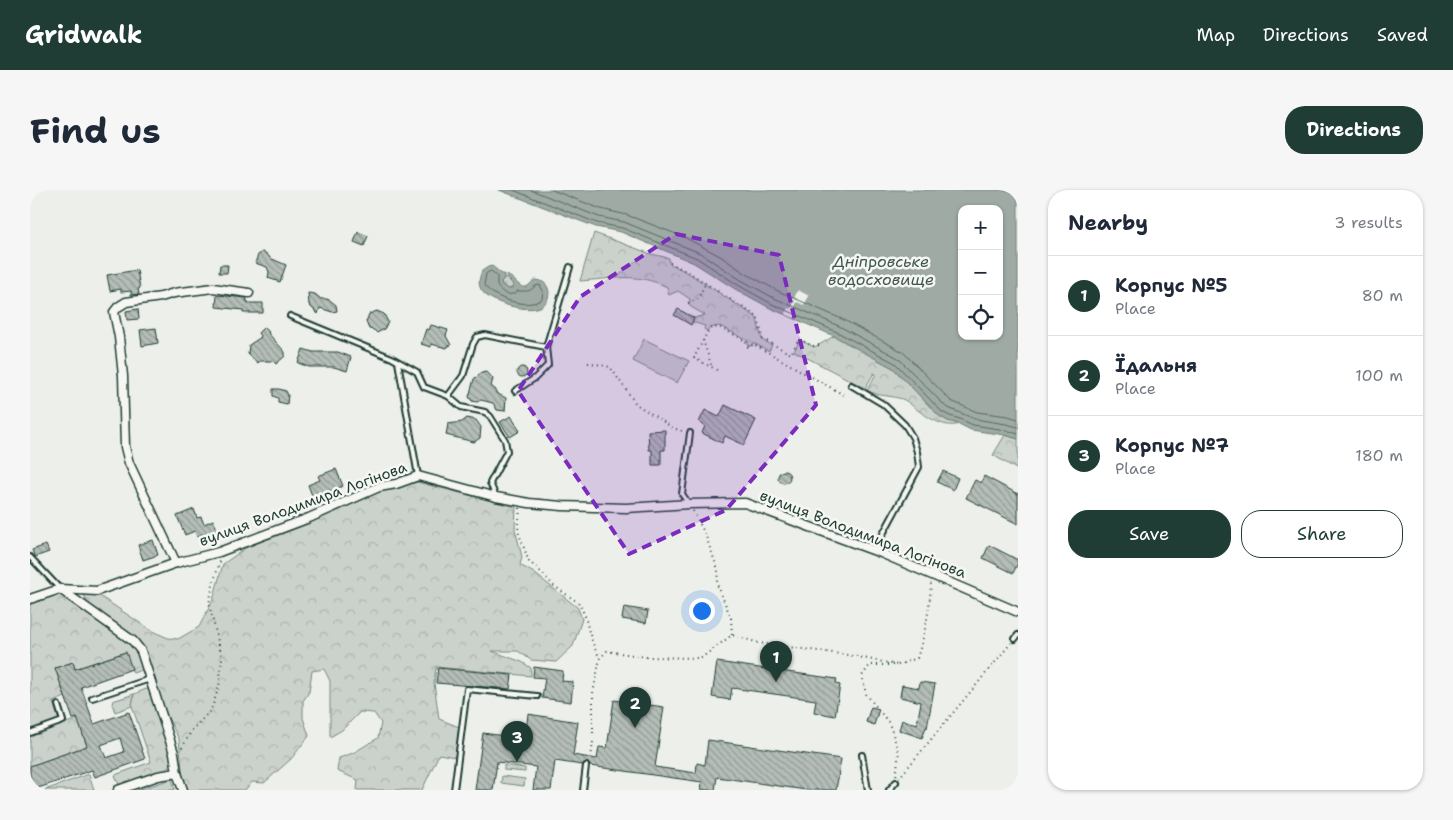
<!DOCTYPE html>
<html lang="en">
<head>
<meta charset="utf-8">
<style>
	body { margin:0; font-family:"Shantell Sans",sans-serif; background:#f6f6f7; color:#1f2937 }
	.controls { position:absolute; right:15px; top:15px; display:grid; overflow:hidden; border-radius:10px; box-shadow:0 1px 4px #0004 }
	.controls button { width:45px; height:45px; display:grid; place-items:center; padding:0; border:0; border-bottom:1px solid #e0e1e3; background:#fff; color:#1f2937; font:25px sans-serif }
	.you { position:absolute; left:671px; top:420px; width:18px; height:18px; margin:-12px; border:4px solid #fff; border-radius:50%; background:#1a73e8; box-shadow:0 0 0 8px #1a73e833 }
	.badge { display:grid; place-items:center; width:32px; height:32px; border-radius:50%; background:#1f3d34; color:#fff; font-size:16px; font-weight:700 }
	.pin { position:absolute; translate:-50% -41px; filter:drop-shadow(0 1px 2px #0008) }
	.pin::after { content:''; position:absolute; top:26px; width:18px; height:15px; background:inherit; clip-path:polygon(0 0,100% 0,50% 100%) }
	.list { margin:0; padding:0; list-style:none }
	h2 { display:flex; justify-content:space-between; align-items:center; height:65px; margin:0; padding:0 20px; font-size:21px }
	h2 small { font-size:16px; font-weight:400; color:#747a83 }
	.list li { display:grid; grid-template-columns:32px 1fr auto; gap:15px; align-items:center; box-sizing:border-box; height:80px; padding:0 20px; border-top:1px solid #e0e1e3 }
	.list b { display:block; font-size:19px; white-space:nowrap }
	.list p { margin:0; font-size:16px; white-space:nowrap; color:#747a83 }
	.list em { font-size:16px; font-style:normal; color:#747a83 }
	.actions { display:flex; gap:10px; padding:15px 20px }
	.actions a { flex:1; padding:11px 0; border:1px solid #1f3d34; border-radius:20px; text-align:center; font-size:18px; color:#1f3d34 }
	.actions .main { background:#1f3d34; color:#fff }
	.icon { flex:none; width:28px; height:28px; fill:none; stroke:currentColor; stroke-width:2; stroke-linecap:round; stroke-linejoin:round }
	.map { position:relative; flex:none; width:988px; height:600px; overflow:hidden; border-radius:20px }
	header { display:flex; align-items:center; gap:30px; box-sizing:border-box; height:70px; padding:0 25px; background:#1f3d34; color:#fff }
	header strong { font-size:24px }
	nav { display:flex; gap:28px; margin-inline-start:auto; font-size:18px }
	.intro { display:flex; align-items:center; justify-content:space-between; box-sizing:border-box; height:120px; padding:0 30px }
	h1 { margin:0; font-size:35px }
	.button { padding:12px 22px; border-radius:20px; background:#1f3d34; color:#fff; font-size:18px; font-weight:700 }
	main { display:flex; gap:30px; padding:0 30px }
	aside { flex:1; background:#fff; border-radius:20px; box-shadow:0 1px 4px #0004 }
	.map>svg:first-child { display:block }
	.grass { fill:url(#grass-tufts); stroke:#758880 }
	.forest { fill:url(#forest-crowns); stroke:#758880 }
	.pitch { fill:#cbd2cc; stroke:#758880 }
	.water { fill:#9faaa4; stroke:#6c7e77; fill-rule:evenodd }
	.pier { fill:#edefea }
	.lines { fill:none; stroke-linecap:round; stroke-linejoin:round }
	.shore { stroke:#526961; stroke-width:1 }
	.building { fill:url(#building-back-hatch); stroke:#1f3d34; fill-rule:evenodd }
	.service-casing { stroke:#1f3d34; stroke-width:8 }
	.minor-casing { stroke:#1f3d34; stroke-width:11 }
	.path { stroke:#1f3d34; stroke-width:2; stroke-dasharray:1 4; stroke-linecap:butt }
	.service { stroke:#f6f6f2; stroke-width:4 }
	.minor { stroke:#f6f6f2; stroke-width:8 }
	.marked { fill:#7b2cbf; fill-opacity:0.2; stroke:#7b2cbf; stroke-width:4; stroke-dasharray:10 6; stroke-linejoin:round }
	.labels { text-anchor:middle; stroke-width:5; stroke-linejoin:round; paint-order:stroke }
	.street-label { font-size:15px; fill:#1f3d34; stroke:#f6f6f2 }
	.water-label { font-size:16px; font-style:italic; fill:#3f5850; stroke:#f6f6f2 }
</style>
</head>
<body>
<header>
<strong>Gridwalk</strong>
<nav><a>Map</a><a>Directions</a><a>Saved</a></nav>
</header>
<div class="intro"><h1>Find us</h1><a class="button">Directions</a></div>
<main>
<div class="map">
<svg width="988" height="600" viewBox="0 0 988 600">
	<defs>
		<pattern id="grass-tufts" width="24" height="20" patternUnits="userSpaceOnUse" patternTransform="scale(1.25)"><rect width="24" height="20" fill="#cbd2cc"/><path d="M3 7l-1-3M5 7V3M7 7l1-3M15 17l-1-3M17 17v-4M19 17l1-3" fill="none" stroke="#aeb5b0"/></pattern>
		<pattern id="forest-crowns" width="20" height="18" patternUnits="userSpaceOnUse" patternTransform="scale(1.25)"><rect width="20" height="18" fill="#cbd2cc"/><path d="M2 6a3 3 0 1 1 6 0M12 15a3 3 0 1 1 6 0" fill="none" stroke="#aeb5b0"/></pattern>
		<pattern id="building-back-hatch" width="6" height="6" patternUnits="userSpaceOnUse" patternTransform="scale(1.25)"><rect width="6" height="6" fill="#b4bdb8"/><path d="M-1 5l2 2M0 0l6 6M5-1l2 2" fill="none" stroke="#929b96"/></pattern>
	</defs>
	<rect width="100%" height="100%" fill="#edefea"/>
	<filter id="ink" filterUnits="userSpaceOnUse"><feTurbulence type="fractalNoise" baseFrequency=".02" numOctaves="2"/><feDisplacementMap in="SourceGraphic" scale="10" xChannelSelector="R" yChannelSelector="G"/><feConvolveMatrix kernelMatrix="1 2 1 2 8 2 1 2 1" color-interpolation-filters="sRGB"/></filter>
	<g filter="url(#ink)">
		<g class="grass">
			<path d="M474,88H477L483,94L484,97L482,99C477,100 473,97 471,92Z"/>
			<polygon points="104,504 102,516 85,522 82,514 83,511"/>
			<polygon points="474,575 495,578 495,582 474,580"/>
			<polygon points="472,586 495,589 494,596 471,593"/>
		</g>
		<g class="forest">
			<path d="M564,43L621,64L639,68V73L660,84L726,127L727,129L732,150L742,155L739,161L723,153L721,156H718V151L690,136L679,138L677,141L674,139L675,136L662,132L664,128L675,125L661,117L659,115L660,109L648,101L639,105L637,97C607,82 582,89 550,91Z"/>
			<path d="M804,146L863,178L909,226L918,231L929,234C916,239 899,228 889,221C883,217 878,211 872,209C860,205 849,207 837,200L846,184L844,183L835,198L764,161L770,150L784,157L789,155Z"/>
			<polygon points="975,245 988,249 988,280 963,265"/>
			<polygon points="387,292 486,317 485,339 492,367 490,375 504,383 548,418 552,429 543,456 526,472 501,470 488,461 462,461 492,472 501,478 501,486 406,477 404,493 409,529 429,537 425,567 409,564 392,600 327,600 328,590 307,581 309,568 323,563 348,548 351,533 344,523 330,522 312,540 300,547 300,491 294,479 282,481 279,502 273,511 273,528 279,546 261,569 234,593 222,592 215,600 158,600 153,588 149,549 133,518 113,459 60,417 54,405 68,405 122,441 138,448 148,449 169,437 183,410 193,374 217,357 279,333 349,301"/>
			<polygon points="27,404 32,404 97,449 108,463 113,478 112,480 103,483 95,462 45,479 43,472 25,478 35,507 23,512 29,531 0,540 0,412"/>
			<path d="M116,499L121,501L142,563C141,571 140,577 133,582L90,597L85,585L121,572L102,516L104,504Z"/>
			<polygon points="48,529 57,556 0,576 0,545"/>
			<polygon points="59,584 64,600 15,600"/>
			<polygon points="142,589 145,600 107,600"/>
		</g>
		<polygon class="pitch" points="614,149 659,171 647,193 603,171"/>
		<g class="water">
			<path d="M469,0H988V249L975,245L941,240L929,234L918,231L909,226L863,178L804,146L740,118L705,99L664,73L591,42L566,37ZM932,19H969V146H932Z"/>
			<path d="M462,76L472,84H474V88L471,92L472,95L479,99L483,97C483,92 477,90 476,85C486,88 490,101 498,96C500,94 502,92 505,90C522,90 523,111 510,117C496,123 454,112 450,97C448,92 450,86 452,81L458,77Z"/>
		</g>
		<polygon class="pier" points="768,100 779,106 774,115 767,112 763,120 767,122 764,128 755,124 758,118 761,119 765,111 763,110"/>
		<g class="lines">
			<g class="shore">
				<polyline points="483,0 567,33 592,38 667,68 708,95 742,114 807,142 865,173 912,222 920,226 930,229 943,235 976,240 988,244"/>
				<polyline points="501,0 569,27 594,32 670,63 711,90 744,108 809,136 868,168 916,217 945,229 976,234 988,237"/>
				<polyline points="522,0 571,19 597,25 654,47 690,66 715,83 748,101 814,130 873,162 921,211 947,222 978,226 988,229"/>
				<path d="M461,81L467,86V96C471,101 476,106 482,104C489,103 483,101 490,101C498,101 499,102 505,96L510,95L513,101L512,109C498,120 464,109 454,95L456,84Z"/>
			</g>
		</g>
		<g class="building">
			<polygon points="328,42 338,46 334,56 324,52"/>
			<polygon points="232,62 237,64 240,68 256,75 250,92 238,88 239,82 237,77 225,73 228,65"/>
			<polygon points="190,75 198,75 197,83 189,83"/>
			<polygon points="107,80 110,98 108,99 109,104 101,105 101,101 91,102 91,99 80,101 77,85"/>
			<polygon points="278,103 285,104 291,109 297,109 301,111 306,115 307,121 302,122 290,118 288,124 279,115"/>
			<polygon points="187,105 217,108 216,111 218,111 218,113 233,113 233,123 213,123 213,120 186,117"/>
			<polygon points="108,119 109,129 97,130 96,121"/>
			<polygon points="648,119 664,128 661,135 644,125"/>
			<polygon points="347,121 354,124 358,132 354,139 347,143 344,140 339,139 336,132 339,124"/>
			<polygon points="401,135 418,140 416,146 421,155 417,157 417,158 401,154 401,157 391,154 396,139 399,140"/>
			<polygon points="234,137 239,142 238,143 255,162 255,166 246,174 243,171 230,171 228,173 218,164 219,155 231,147 228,143"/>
			<polygon points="126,138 128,153 112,156 110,140"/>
			<polygon points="273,159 283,162 308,162 321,167 317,181 304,177 279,177 268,173"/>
			<circle cx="492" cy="182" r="5"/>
			<polygon points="455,182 458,183 463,189 461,196 466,200 466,203 476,208 475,221 467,220 463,213 451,210 447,212 442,211 439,207 444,189 449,184"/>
			<polygon points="243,199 249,199 256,201 258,205 257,214 248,212 248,208 243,206"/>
			<polygon points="695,215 726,230 714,255 695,246 692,253 672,243 675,236 669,232 675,220 689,227"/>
			<polygon points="481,226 490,241 480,247 470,232"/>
			<polygon points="437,228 446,230 451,237 450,248 444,252 416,245 418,234 432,232"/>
			<polygon points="635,240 635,260 631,260 631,275 622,275 622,260 619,260 618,241"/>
			<polygon points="306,279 313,296 283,308 278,295 290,290 288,286"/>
			<polygon points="913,281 928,288 923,300 907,292"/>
			<circle cx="754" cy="287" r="6"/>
			<polygon points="954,286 988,304 988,334 936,308 945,290 951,293"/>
			<polygon points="164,319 167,328 171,327 174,334 183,330 188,341 174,346 173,344 167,347 165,341 155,345 147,326"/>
			<polygon points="123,350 128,365 113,370 108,355"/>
			<polygon points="16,355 19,362 5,367 2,360"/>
			<polygon points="959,355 988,370 988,373 983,383 953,368"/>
			<polygon points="594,417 618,421 616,433 592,429"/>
			<path d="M96,462L102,479L51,497L64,534L99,522L115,569L65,587L62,580L2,600L0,595V576L57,556L47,528L43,529L25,478L43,472L45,479ZM90,548L94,562L76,568L71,555Z"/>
			<polygon points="687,472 807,489 806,494 810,495 805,526 784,522 786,510 702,498 700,510 682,507"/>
			<polygon points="504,477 533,481 532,491 543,492 541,512 512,508 515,488 503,487"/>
			<polygon points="408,478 482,485 480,499 406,493"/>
			<polygon points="890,492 905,494 897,538 896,537 892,548 869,540 872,530 887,534 891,512 870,507 872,495 889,498"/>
			<polygon points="584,510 634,517 625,577 666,583 667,573 675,575 678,550 811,569 806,600 776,600 687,587 685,600 671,600 672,592 560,576 557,572 554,573 552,575 525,571 521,600 503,600 506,577 467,572 463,600 445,600 453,543 495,549 498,524 548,532 543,565 567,569 569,557 577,558"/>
			<polygon points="841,517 849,519 844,535 836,532"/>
		</g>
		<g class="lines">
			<g class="service-casing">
				<g id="service">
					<polyline points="260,126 362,168 387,182 394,197 418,206 431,217 455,222 460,226 475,250 477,261 460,293 466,307"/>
					<polyline points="368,172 388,286"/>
					<polyline points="821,195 853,214 875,235 883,248 887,262 889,277 847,355 851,363"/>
					<polyline points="485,201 505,188 518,175 516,157"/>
					<polyline points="418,206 433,186 443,154 447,147 455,145 516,157 540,77"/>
					<polyline points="659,314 652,304 660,243"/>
					<polyline points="0,367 30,399"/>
					<polyline points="985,449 988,445"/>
					<polyline points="62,508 120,489"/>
					<polyline points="0,543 33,531 28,515"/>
					<polyline points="832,565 838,600"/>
					<polyline points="424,600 437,499 507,506"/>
					<polyline points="553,600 556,576"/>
					<polyline points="859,600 866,592"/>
				</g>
			</g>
			<g class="minor-casing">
				<g id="minor">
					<polyline points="146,373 99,273 95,257 93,186 89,147 84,122 88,117 96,112 131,107 144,103 183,98 219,103"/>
					<polyline points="30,399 103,451 111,461 144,563 147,583 153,600"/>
					<polyline points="0,409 30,399 67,401 146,373 189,362 279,328 349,297 366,294 388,286 466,307 499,313 532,316 596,318 659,314 715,313 851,363 988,422"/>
					<polyline points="88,600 128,586 147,583"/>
				</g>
			</g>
			<g class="path">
				<polyline points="640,73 660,83 726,126 728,128 733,149 761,164 769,149 783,156 789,155"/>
				<polyline points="658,113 668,109 675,94"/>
				<polyline points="673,150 682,177"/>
				<polyline points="558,173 562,173 580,177 606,214 643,238 655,242"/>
				<polyline points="687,180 664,168 679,139 689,137 716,151 718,157 721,157 723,154 814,205"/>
				<polyline points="490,318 488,341 499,372 507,378 524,396 549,413 555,426 559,442 565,459 570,468"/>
				<polyline points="663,321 675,344 688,380 687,394 701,428 702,445"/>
				<polyline points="863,475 840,475 832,486 836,504 859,533 869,562 866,587"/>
				<path d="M868,475L887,468C895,444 900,418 901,392"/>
				<polyline points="152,558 162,540 181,520 189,497 192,468 179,414 184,390 190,372 193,369"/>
				<polyline points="561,568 563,552 563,503 570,468 577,461 616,467 671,468 702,445 729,453 818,465 868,475"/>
				<polyline points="869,588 981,453"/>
			</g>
			<use href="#service" class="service"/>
			<use href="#minor" class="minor"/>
		</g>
	</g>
	<path class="marked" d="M646,44L749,65L786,215L696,320L599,364L488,201L550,107Z"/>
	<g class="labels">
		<g class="street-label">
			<text transform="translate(273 314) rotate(-20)" y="5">вулиця Володимира Логінова</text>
			<text transform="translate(833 344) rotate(21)" y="5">вулиця Володимира Логінова</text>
		</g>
		<g class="water-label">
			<text x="851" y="77">Дніпровське<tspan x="851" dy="18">водосховище</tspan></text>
		</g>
	</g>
</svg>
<div class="controls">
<button>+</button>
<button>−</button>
<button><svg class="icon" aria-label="locate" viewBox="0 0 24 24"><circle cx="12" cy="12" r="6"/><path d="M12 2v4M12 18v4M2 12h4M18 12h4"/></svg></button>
</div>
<div class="you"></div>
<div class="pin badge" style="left:746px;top:492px">1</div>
<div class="pin badge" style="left:605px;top:538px">2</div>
<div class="pin badge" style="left:487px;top:572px">3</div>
</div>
<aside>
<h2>Nearby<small>3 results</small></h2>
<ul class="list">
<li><span class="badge">1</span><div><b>Корпус №5</b><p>Place</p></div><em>80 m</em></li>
<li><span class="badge">2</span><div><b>Їдальня</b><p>Place</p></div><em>100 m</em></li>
<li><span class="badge">3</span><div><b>Корпус №7</b><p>Place</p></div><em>180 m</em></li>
</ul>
<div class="actions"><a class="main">Save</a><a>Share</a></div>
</aside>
</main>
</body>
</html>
